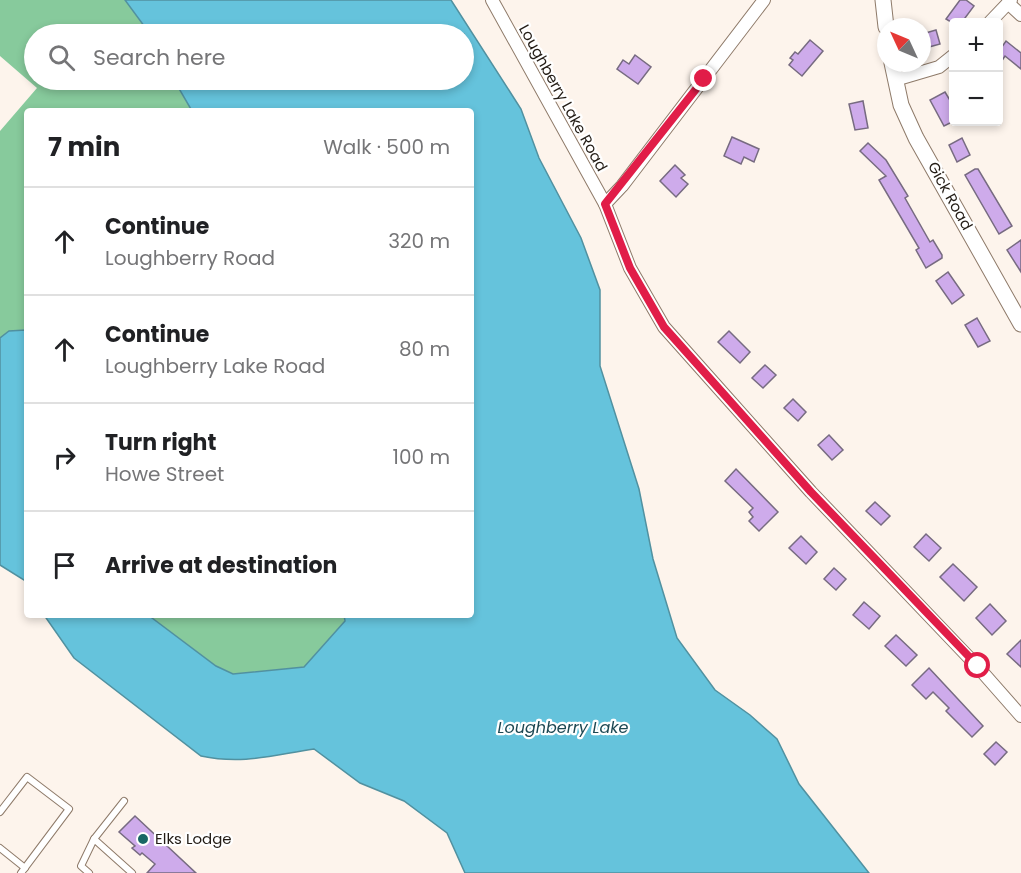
<!DOCTYPE html>
<html lang="en">
<head>
<meta charset="utf-8">
<style>
	body { margin:0; font-family:Poppins,sans-serif; background:#f2f2f2; color:#202124 }
	.controls { position:absolute; right:18px; top:18px; display:grid; overflow:hidden; border-radius:6px; box-shadow:0 3px 9px #0003 }
	.controls button { width:54px; height:54px; display:grid; place-items:center; padding:0; border:0; border-bottom:2px solid #e0e0e0; background:#fff; color:#202124; font:30px sans-serif }
	.compass { position:absolute; left:877px; top:18px; width:54px; height:54px; border-radius:50%; background:#fff; box-shadow:0 3px 9px #0003; rotate:314deg }
	.stop { position:absolute; width:18px; height:18px; margin:-14px; border:4px solid #e11d48; border-radius:50%; background:#fff }
	.stop.end { background:#e11d48; border-color:#fff; box-shadow:0 2px 6px #0008 }
	.list { margin:0; padding:0; list-style:none }
	h2 { display:flex; justify-content:space-between; align-items:center; height:78px; margin:0; padding:0 24px; font-size:26px }
	h2 small { font-size:20px; font-weight:400; color:#757577 }
	.list li { display:grid; grid-template-columns:39px 1fr auto; gap:18px; align-items:center; box-sizing:border-box; height:108px; padding:0 24px; border-top:2px solid #e0e0e0 }
	.list b { display:block; font-size:22px; white-space:nowrap }
	.list p { margin:0; font-size:20px; white-space:nowrap; color:#757577 }
	.list em { font-size:20px; font-style:normal; color:#757577 }
	.icon { flex:none; width:33px; height:33px; fill:none; stroke:currentColor; stroke-width:2; stroke-linecap:round; stroke-linejoin:round }
	.map { position:relative; flex:none; width:1021px; height:873px; overflow:hidden }
	.search { position:absolute; background:#fff; box-shadow:0 3px 9px #0003; left:24px; top:24px; width:450px; height:66px; display:flex; align-items:center; gap:15px; box-sizing:border-box; padding:0 21px; border-radius:33px; color:#757577; font-size:22px }
	.panel { position:absolute; background:#fff; box-shadow:0 3px 9px #0003; left:24px; top:108px; width:450px; height:510px; border-radius:6px }
	.map>svg:first-child { display:block }
	.forest { fill:#87ca9c }
	.water { fill:#65c3dc; stroke:#5191a0; stroke-width:1.5 }
	.building { fill:#ceabeb; stroke:#776b81; stroke-width:1.5 }
	.lines { fill:none; stroke-linecap:round; stroke-linejoin:round }
	.service-casing { stroke:#8e7a69; stroke-width:8 }
	.minor-casing { stroke:#8e7a69; stroke-width:14 }
	.tertiary-casing { stroke:#8e7a69; stroke-width:17 }
	.service { stroke:#fff; stroke-width:6 }
	.minor { stroke:#fff; stroke-width:12 }
	.tertiary { stroke:#fff; stroke-width:15 }
	.route { stroke:#e11d48; stroke-width:8 }
	.poi-dot { fill:#186665; stroke:#fff; stroke-width:2 }
	.labels { text-anchor:middle; stroke-width:4.5; stroke-linejoin:round; paint-order:stroke }
	.street-label { font-size:15px; fill:#231c15; stroke:#fff }
	.poi-label { font-size:15px; fill:#231c15; stroke:#fff; text-anchor:start }
	.water-label { font-size:16px; font-style:italic; fill:#1d4853; stroke:#fff }
</style>
</head>
<body>
<div class="map">
<svg width="1021" height="873" viewBox="0 0 1021 873">
	<rect width="100%" height="100%" fill="#fdf4ec"/>
	<g class="forest">
		<polygon points="0,0 125,0 150,34 34,34 34,80 174,80 192,111 27,111 27,331 9,331 0,338 0,131 37,88 0,56"/>
		<polygon points="148,615 344,615 345,621 304,667 233,674 216,666"/>
	</g>
	<g class="water">
		<path d="M125,0H451L521,109L539,158L581,238L600,290V366L639,489L653,559L677,638L715,690L750,715L777,739L799,784L869,873H465L447,833L404,801L360,783L314,749C273,755 243,765 201,756L74,658L44,615H148L216,666L233,674L304,667L345,621L344,615H471V111H192L174,80H464V34H150Z"/>
		<polygon points="26,330 27,331 27,582 0,565 0,338 9,331"/>
	</g>
	<g class="building">
		<polygon points="960,0 966,0 974,6 962,22 951,22 946,19"/>
		<polygon points="936,30 940,44 922,49 922,34"/>
		<polygon points="810,40 823,51 802,76 789,65 793,60 790,58 795,52 798,54"/>
		<polygon points="1006,41 1021,53 1021,69 1005,56 999,65 999,51"/>
		<polygon points="635,55 651,67 638,84 617,69 623,60 629,64"/>
		<polygon points="945,92 954,107 954,121 944,126 930,100"/>
		<polygon points="863,101 868,128 855,130 849,104"/>
		<polygon points="732,137 759,149 754,162 744,157 741,164 724,156"/>
		<polygon points="962,138 970,155 957,162 949,145"/>
		<polygon points="868,143 886,160 908,196 905,198 930,242 933,240 942,255 942,258 926,268 916,250 919,248 879,180 886,176 860,151"/>
		<polygon points="675,165 685,175 681,178 688,184 676,197 660,181"/>
		<polygon points="975,169 978,169 1012,226 999,234 965,175"/>
		<polygon points="1021,240 1021,272 1007,250"/>
		<polygon points="948,272 964,295 952,304 936,281"/>
		<polygon points="977,318 990,341 978,347 965,325"/>
		<polygon points="729,331 750,352 740,363 718,342"/>
		<polygon points="765,365 776,375 763,388 752,378"/>
		<polygon points="793,399 806,412 798,421 784,408"/>
		<polygon points="829,435 843,450 832,460 818,445"/>
		<polygon points="736,469 778,512 759,531 749,521 753,517 749,512 753,508 725,481"/>
		<polygon points="875,502 890,516 881,525 866,511"/>
		<polygon points="926,534 941,548 929,561 914,547"/>
		<polygon points="801,536 817,552 806,564 789,548"/>
		<polygon points="953,564 977,587 964,601 940,577"/>
		<polygon points="834,568 846,579 836,590 824,579"/>
		<polygon points="864,602 880,616 869,629 853,615"/>
		<polygon points="990,604 1006,621 992,635 976,618"/>
		<polygon points="896,635 917,655 906,666 885,646"/>
		<polygon points="1021,640 1021,667 1007,654"/>
		<polygon points="929,668 983,726 972,737 946,711 949,708 933,692 926,699 912,685"/>
		<polygon points="996,742 1007,752 995,765 984,754"/>
		<polygon points="135,816 196,873 147,873 155,864 142,853 140,855 132,848 135,846 119,832"/>
	</g>
	<g class="lines">
		<g class="service-casing">
			<g id="service">
				<polyline points="0,812 27,777 69,809 21,873"/>
				<polyline points="94,839 124,801"/>
				<polyline points="0,848 25,868"/>
				<polyline points="89,873 81,866 94,839 132,873"/>
			</g>
		</g>
		<g class="minor-casing">
			<g id="minor">
				<polyline points="492,0 605,204 630,268 664,327 811,492 977,666 1021,716"/>
				<polyline points="1008,3 1021,15"/>
				<polyline points="990,22 1011,0"/>
				<polyline points="895,80 939,67 954,55"/>
				<polyline points="605,204 622,186 764,0"/>
			</g>
		</g>
		<g class="tertiary-casing">
			<g id="tertiary">
				<polyline points="883,0 886,27"/>
				<polyline points="892,63 901,105 916,138 1021,324"/>
			</g>
		</g>
		<use href="#service" class="service"/>
		<use href="#minor" class="minor"/>
		<use href="#tertiary" class="tertiary"/>
	</g>
	<g class="lines">
		<polyline class="route" points="704,79 605,204 630,268 664,327 811,492 978,666"/>
	</g>
	<circle class="poi-dot" cx="143" cy="839" r="6"/>
	<g class="labels">
		<g class="street-label">
			<text transform="translate(563 98) rotate(61)" y="5">Loughberry Lake Road</text>
			<text transform="translate(950 196) rotate(61)" y="5">Gick Road</text>
		</g>
		<g class="poi-label">
			<text x="155" y="844">Elks Lodge</text>
		</g>
		<g class="water-label">
			<text x="563" y="733">Loughberry Lake</text>
		</g>
	</g>
</svg>
<div class="controls">
<button>+</button>
<button>−</button>
</div>
<svg class="compass" viewBox="-18 -18 36 36"><path d="M0-13l5 13h-10z" fill="#e53935"/><path d="M0 13l5-13h-10z" fill="#757577"/></svg>
<div class="stop" style="left:978px;top:666px"></div>
<div class="stop end" style="left:704px;top:79px"></div>
<div class="search"><svg class="icon" aria-label="search" viewBox="0 0 24 24"><circle cx="10" cy="10" r="6"/><path d="M15 15l6 6"/></svg>Search here</div>
<section class="panel">
<h2>7 min<small>Walk · 500 m</small></h2>
<ul class="list">
<li><svg class="icon" aria-label="ahead" viewBox="0 0 24 24"><path d="M12 20V5M6 11l6-6 6 6"/></svg><div><b>Continue</b><p>Loughberry Road</p></div><em>320 m</em></li>
<li><svg class="icon" aria-label="ahead" viewBox="0 0 24 24"><path d="M12 20V5M6 11l6-6 6 6"/></svg><div><b>Continue</b><p>Loughberry Lake Road</p></div><em>80 m</em></li>
<li><svg class="icon" aria-label="right" viewBox="0 0 24 24"><path d="M7 20v-9h11M14 6l5 5-5 5"/></svg><div><b>Turn right</b><p>Howe Street</p></div><em>100 m</em></li>
<li><svg class="icon" aria-label="arrive" viewBox="0 0 24 24"><path d="M6 21V4h12l-3 4 3 4H6"/></svg><div><b>Arrive at destination</b></div></li>
</ul>
</section>
</div>
</body>
</html>
